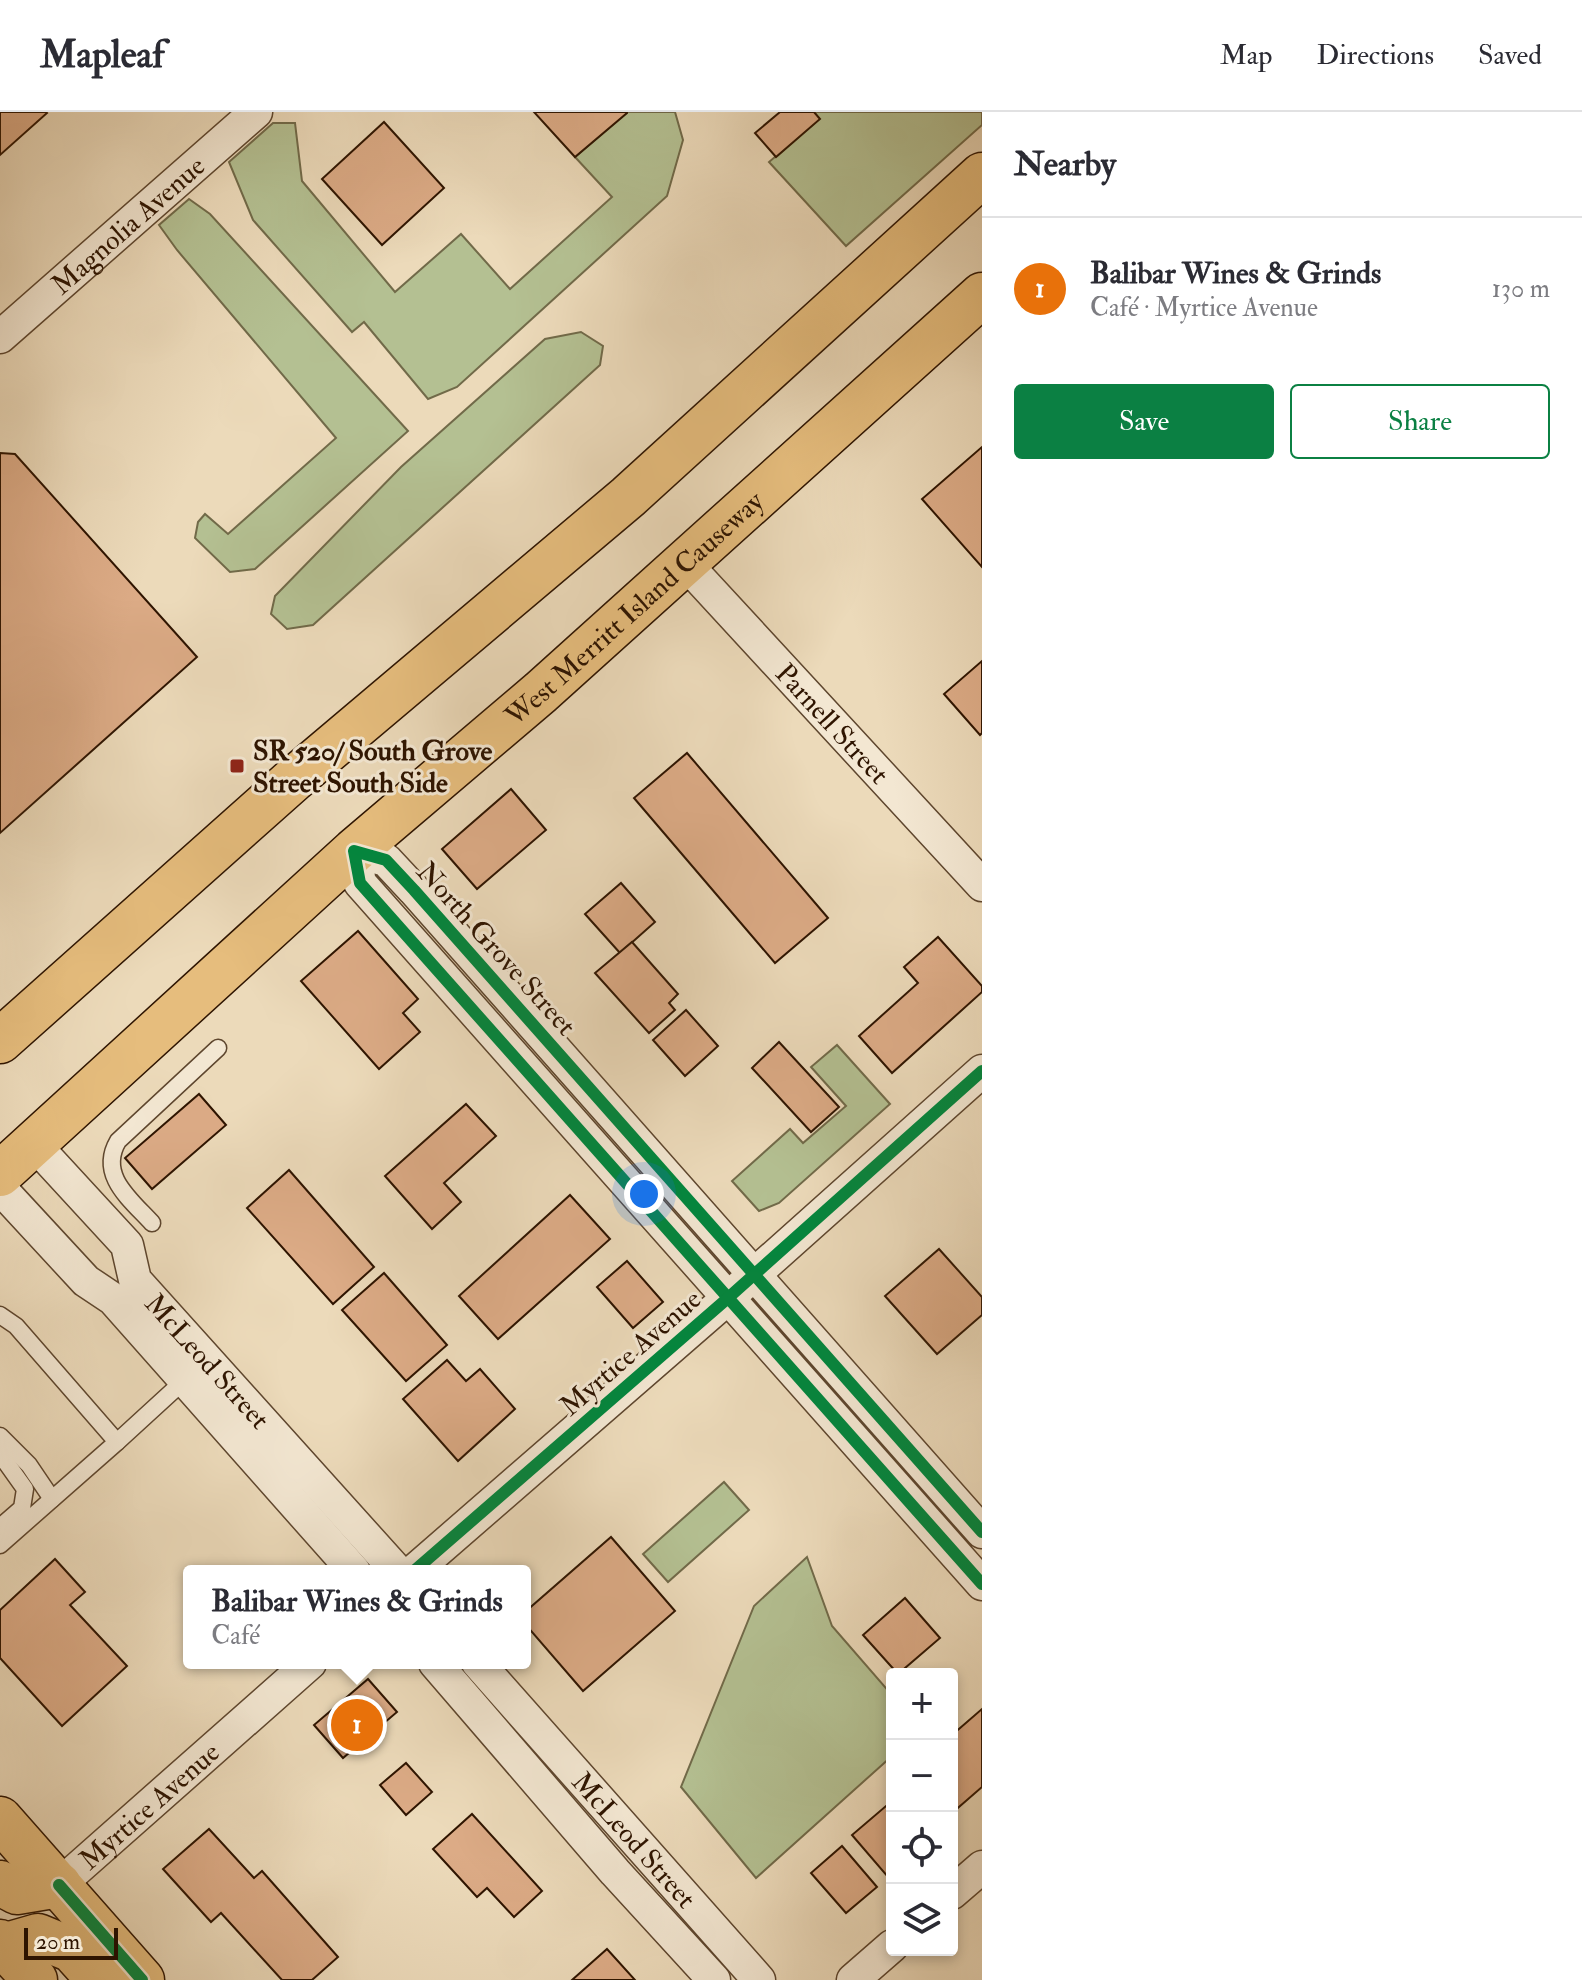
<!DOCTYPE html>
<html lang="en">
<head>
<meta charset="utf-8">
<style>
	body { margin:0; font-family:"IM FELL Double Pica",serif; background:#f2f2f3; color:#2b2b33 }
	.controls { position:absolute; right:24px; bottom:24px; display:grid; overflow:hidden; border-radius:8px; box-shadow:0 4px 12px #0003 }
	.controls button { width:72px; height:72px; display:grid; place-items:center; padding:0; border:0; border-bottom:2px solid #e1e1e2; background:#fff; color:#2b2b33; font:40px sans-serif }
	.scale { position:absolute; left:24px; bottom:20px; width:94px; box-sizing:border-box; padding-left:8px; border:4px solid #2e1400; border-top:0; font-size:22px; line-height:28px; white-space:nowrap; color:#2e1400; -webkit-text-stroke:6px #f3e7d2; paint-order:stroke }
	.you { position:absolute; left:644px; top:1082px; width:28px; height:28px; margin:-20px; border:6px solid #fff; border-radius:50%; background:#1a73e8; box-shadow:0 0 0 12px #1a73e833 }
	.badge { display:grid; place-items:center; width:52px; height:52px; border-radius:50%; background:#0b8043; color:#fff; font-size:26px; font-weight:700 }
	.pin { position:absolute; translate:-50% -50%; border:4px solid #fff; box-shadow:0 2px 8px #0006 }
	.popup { position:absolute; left:183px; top:1453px; width:348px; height:104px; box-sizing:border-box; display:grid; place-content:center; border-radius:8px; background:#fff; filter:drop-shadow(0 2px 6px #0005); font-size:26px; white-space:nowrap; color:#7c7c81 }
	.popup b { font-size:30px; color:#2b2b33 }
	.popup::after { content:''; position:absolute; left:50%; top:100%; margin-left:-16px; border:16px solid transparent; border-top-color:#fff }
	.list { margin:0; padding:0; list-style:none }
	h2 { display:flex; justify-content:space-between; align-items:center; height:104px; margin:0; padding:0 32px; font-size:34px }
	h2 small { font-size:26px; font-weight:400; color:#7c7c81 }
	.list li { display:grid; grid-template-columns:52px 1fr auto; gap:24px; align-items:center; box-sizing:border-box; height:144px; padding:0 32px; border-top:2px solid #e1e1e2 }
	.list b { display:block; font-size:30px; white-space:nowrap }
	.list p { margin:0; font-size:26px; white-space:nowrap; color:#7c7c81 }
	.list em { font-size:26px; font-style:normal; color:#7c7c81 }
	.actions { display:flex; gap:16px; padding:24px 32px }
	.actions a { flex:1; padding:18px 0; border:2px solid #0b8043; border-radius:8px; text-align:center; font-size:28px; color:#0b8043 }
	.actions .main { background:#0b8043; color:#fff }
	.icon { flex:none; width:44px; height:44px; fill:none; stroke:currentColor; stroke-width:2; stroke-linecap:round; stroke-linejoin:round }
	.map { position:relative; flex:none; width:982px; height:1868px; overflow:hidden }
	header { display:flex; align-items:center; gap:48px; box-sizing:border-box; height:112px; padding:0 40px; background:#fff; border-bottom:2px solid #e1e1e2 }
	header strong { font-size:38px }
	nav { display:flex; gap:44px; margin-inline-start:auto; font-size:28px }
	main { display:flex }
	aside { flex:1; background:#fff }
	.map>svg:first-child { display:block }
	.green { fill:#b4c092; stroke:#716a49; stroke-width:2 }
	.building { fill:#dcab86; stroke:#2e1400; stroke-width:2 }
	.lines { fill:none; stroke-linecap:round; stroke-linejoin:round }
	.service-casing { stroke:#5e462e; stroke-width:19 }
	.minor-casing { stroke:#5e462e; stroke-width:35 }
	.primary-casing { stroke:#2e1400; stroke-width:47 }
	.service { stroke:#f3e7d2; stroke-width:16 }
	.minor { stroke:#f3e7d2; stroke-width:32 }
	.primary { stroke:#e6bd7d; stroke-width:44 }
	.cycleway-casing { stroke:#f3e7d2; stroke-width:17 }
	.cycleway { stroke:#00873e; stroke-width:12 }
	.poi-dot { fill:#8f2418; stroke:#f3e7d2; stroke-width:3 }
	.labels { text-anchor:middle; stroke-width:6; stroke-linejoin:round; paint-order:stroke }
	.street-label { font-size:28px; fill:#2e1400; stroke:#f3e7d2 }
	.poi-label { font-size:28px; font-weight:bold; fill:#2e1400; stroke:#f3e7d2; text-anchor:start }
</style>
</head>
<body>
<header>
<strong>Mapleaf</strong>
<nav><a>Map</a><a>Directions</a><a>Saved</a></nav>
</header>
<main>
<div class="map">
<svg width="982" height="1868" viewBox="0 0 982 1868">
	<rect width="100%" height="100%" fill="#ecdaba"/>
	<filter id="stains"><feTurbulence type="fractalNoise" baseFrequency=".0025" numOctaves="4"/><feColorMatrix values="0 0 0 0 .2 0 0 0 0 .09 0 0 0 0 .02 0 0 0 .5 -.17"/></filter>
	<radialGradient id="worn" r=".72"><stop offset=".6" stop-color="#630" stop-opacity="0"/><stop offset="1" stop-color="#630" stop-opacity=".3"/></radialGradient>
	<g class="green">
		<polygon points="627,0 675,0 683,28 667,84 457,275 428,287 364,210 352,220 253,108 229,50 273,11 295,11 302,69 395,180 461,122 510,177 612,85 575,45"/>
		<polygon points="814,0 982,0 982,13 846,134 769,50 819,7"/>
		<polygon points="189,87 210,102 408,319 255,457 230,460 195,426 198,410 205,402 228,422 336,326 177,138 159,113"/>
		<polygon points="581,220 603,234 600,253 313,513 287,517 271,502 275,484 401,355 545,227"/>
		<polygon points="837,933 890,992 779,1091 759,1099 732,1069 790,1017 803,1031 846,994 811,955"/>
		<polygon points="724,1370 749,1398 668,1470 643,1442"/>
		<polygon points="807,1445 832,1514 892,1583 892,1644 756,1766 681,1675 754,1494"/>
	</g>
	<g class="building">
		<polygon points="0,0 46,0 47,1 0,43"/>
		<polygon points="534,0 627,0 627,1 575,45"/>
		<polygon points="780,0 814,0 820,7 776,45 755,21"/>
		<polygon points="384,10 444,76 382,133 322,67"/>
		<polygon points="982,335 982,455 922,387"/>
		<polygon points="0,341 15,342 197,545 0,721"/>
		<polygon points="982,549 982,621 980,623 944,582"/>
		<polygon points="687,641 828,806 775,851 634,686"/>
		<polygon points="511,677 546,718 477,777 442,737"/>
		<polygon points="621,771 655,810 620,841 585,802"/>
		<polygon points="358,819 418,887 403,901 420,920 379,957 301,869"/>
		<polygon points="938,825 982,874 982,880 892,961 859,924 918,871 904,855"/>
		<polygon points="632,830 678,882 669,891 675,898 649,921 595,861"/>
		<polygon points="686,898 718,934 685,964 653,928"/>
		<polygon points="779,930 839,995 811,1020 752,956"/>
		<polygon points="199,982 226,1013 152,1077 125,1046"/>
		<polygon points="466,992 496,1024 444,1071 461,1090 432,1117 385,1064"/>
		<polygon points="289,1058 374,1155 333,1192 247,1096"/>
		<polygon points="570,1083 610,1127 498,1227 459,1184"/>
		<polygon points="939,1137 982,1185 982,1203 937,1242 885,1184"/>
		<polygon points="627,1149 663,1190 633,1216 597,1175"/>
		<polygon points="384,1161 447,1233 406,1269 342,1198"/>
		<polygon points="447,1248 466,1269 480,1257 515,1297 458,1349 403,1287"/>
		<polygon points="611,1425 675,1499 583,1579 525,1512 525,1500"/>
		<polygon points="55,1447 85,1480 70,1493 127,1554 62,1614 0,1546 0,1498"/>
		<polygon points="905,1486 940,1526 898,1562 863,1523"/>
		<polygon points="368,1567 397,1600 343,1646 314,1613"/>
		<polygon points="982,1597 982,1675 952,1701 952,1623"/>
		<polygon points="406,1651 432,1680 406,1703 380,1673"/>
		<polygon points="886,1694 892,1700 892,1762 888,1765 852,1723"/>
		<polygon points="472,1702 542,1779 514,1805 487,1776 477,1785 433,1737"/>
		<polygon points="209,1717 254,1766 262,1759 338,1845 312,1868 282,1868 221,1801 211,1810 163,1757"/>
		<polygon points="842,1734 877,1775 846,1801 811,1761"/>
		<polygon points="607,1837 635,1868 572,1868"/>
	</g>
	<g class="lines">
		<g class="service-casing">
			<g id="service">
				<path d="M152,1111C130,1087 98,1063 118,1029L218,936"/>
				<polyline points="0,1203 16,1214 117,1330 0,1433"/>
				<polyline points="0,1324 29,1353 52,1387"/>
				<polyline points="117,1330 188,1265"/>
				<polyline points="0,1342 25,1377 22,1396 0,1415"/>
			</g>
		</g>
		<g class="minor-casing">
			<g id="minor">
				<path id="s1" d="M0,225L256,0"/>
				<path id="s2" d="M685,451L982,773"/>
				<path id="s3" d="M34,1032L127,1133L135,1168L397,1459"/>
				<polyline points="0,1076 86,1169 113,1187 354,1459"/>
				<polyline points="982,1420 414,778 386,748 354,739 360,771 982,1472"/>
				<polyline points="414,1459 728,1186 982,959"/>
				<polyline points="435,1551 615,1760 714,1868"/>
				<path id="s4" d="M478,1551L759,1868"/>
				<path id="s5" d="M59,1773L310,1551"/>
				<polyline points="952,1781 982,1755"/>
				<polyline points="853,1868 892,1834"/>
			</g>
		</g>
		<g class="primary-casing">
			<g id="primary">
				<polyline points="0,929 294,667 628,385 982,63"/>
				<path id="s6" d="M0,1062L354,739L541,580L982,183"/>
				<polyline points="0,1707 142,1868"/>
				<polyline points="0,1771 17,1780 59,1773"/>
				<polyline points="0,1830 35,1868"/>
				<polyline points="3,1834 38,1824 72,1838 99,1868"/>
			</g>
		</g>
		<use href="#service" class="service"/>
		<use href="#minor" class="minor"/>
		<use href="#primary" class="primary"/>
		<g class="cycleway-casing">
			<g id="cycleway">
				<polyline points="982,1420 414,778 386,748 354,739 360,771 982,1472"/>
				<polyline points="414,1459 728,1186 982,959"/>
				<polyline points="59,1773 142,1868"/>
			</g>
		</g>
		<use href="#cycleway" class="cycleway"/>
	</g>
	<rect class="poi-dot" x="229" y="646" width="16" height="16" rx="4"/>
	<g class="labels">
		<g class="street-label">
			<text dy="10" stroke="none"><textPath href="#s1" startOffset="170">Magnolia Avenue</textPath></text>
			<text dy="10" stroke="none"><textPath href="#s6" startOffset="850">West Merritt Island Causeway</textPath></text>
			<text dy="10" stroke="none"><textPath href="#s2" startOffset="218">Parnell Street</textPath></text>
			<text transform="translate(497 836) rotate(48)" y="10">North Grove Street</text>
			<text transform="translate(630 1240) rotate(-41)" y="10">Myrtice Avenue</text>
			<text dy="10" stroke="none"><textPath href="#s3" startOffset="282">McLeod Street</textPath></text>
			<text dy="10" stroke="none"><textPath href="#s5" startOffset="120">Myrtice Avenue</textPath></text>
			<text dy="10" stroke="none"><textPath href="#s4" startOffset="236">McLeod Street</textPath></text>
		</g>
		<g class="poi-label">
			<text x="253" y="648">SR 520/ South Grove<tspan x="253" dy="32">Street South Side</tspan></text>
		</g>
	</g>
	<rect width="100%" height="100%" filter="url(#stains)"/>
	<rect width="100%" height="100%" fill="url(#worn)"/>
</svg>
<div class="controls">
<button>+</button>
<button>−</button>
<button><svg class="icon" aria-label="locate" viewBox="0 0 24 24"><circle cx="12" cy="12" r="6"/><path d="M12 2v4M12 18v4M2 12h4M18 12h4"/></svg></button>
<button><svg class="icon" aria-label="layers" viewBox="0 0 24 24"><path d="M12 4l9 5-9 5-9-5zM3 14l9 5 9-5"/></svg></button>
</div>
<div class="scale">20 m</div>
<div class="you"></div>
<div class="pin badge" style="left:357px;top:1613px;background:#e8710a">1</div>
<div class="popup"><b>Balibar Wines &amp; Grinds</b>Café</div>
</div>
<aside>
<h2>Nearby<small></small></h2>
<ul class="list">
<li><span class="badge" style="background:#e8710a">1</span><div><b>Balibar Wines &amp; Grinds</b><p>Café · Myrtice Avenue</p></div><em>130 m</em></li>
</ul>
<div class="actions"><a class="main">Save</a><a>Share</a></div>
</aside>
</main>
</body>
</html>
